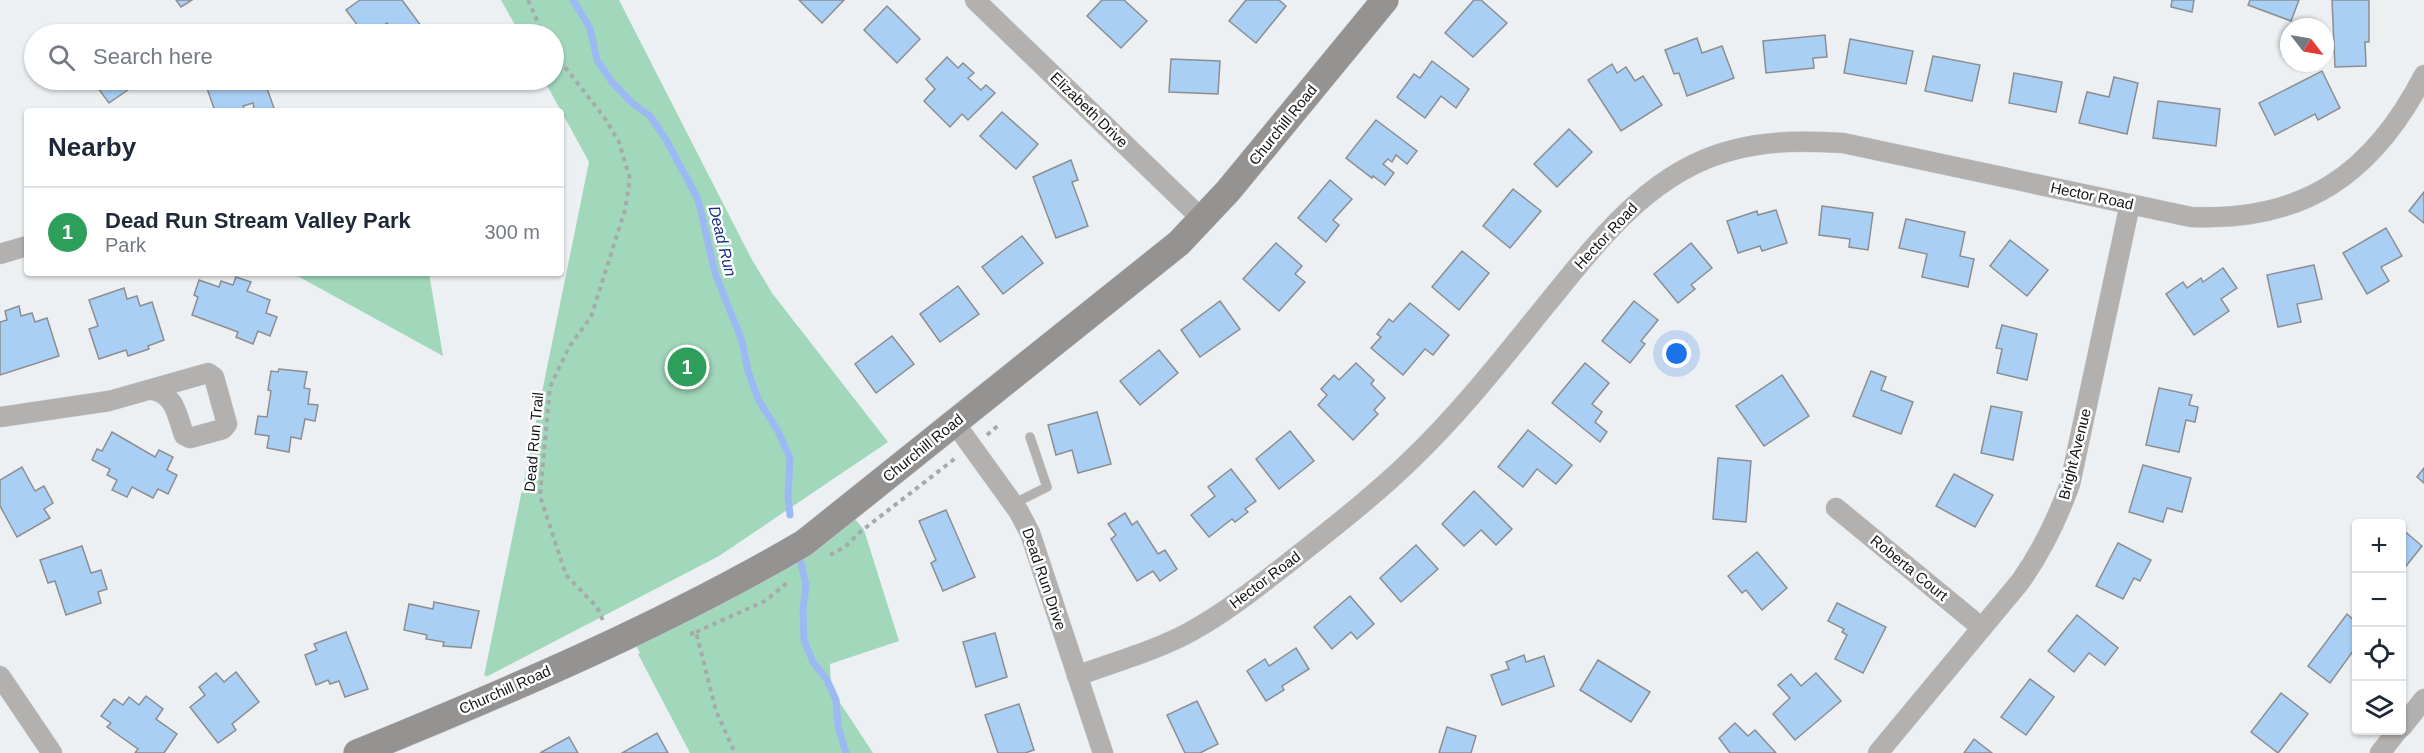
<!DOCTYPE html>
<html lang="en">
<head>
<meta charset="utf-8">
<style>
	body { margin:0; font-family:Arial,sans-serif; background:#f6f6f7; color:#1f2937 }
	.controls { position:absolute; right:18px; bottom:18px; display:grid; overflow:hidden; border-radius:6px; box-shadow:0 2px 4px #0004 }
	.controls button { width:54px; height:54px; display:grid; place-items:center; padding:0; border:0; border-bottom:2px solid #e0e1e3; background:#fff; color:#1f2937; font:30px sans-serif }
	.compass { position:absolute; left:2280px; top:18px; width:54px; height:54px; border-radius:50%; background:#fff; box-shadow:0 2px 4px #0004; rotate:121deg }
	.you { position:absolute; left:1677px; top:354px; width:21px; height:21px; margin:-15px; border:4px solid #fff; border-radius:50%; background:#1a73e8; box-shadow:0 0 0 9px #1a73e833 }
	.badge { display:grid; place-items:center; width:39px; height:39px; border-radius:50%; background:#1454a4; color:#fff; font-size:20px; font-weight:700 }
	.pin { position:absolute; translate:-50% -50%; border:3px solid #fff; box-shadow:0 2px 6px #0006 }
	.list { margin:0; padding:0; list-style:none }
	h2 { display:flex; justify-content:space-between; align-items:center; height:78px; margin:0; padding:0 24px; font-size:26px }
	h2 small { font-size:20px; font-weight:400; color:#747a83 }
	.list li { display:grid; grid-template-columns:39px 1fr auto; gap:18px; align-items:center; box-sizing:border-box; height:90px; padding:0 24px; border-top:2px solid #e0e1e3 }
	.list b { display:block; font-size:22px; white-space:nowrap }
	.list p { margin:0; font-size:20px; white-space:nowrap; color:#747a83 }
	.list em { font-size:20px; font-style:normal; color:#747a83 }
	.icon { flex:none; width:33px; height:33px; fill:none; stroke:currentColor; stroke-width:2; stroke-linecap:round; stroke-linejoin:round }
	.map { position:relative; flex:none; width:2424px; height:753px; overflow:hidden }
	.search { position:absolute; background:#fff; box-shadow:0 2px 4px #0004; left:24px; top:24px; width:540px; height:66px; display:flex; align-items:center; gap:15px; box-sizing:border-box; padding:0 21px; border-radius:33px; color:#747a83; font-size:22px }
	.panel { position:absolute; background:#fff; box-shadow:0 2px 4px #0004; left:24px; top:108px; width:540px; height:168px; border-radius:6px }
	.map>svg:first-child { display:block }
	.green { fill:#a1d8bb }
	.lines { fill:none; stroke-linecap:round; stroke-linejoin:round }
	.stream { stroke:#9db9f3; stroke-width:7 }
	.building { fill:#a9cff5; stroke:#8c8e91; stroke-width:1.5 }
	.lane-casing { stroke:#cacdcf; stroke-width:10 }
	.street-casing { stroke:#cacdcf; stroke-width:21 }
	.secondary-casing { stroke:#cacdcf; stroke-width:28 }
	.path { stroke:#a7aaab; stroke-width:4; stroke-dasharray:4.5 4.5; stroke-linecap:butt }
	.lane { stroke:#b3b1b0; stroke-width:9 }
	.street { stroke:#b3b1b0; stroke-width:20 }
	.secondary { stroke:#959392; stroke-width:27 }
	.labels { text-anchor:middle; stroke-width:5; stroke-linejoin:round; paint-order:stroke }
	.street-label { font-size:15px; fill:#141516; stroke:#fff }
	.water-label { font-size:16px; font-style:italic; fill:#143284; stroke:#fff }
</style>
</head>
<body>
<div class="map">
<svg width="2424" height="753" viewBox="0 0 2424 753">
	<rect width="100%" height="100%" fill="#edf0f2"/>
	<g class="green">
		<polygon points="501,0 619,0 751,258 772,293 888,442 719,556 486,677 486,675 484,676 589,162 544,80 554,80 554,34 520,34"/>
		<polygon points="292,273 429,273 443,356"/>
		<polygon points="855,519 864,530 899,641 830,664 831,689 873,753 690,753 638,654 640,653 633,640"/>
	</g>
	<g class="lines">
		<g class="stream">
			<polyline points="573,0 590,28 597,60 612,82 631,102 650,116 665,138 698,199 715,273 742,341 748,371 758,399 778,431 790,458 788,496 790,515"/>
			<polyline points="801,563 806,585 803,610 804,640 813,662 827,680 836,700 838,726 846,753"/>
		</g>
	</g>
	<g class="building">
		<polygon points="176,0 192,0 181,7"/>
		<polygon points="360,0 402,0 427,34 396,34 387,23 372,34 364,34 346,10"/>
		<polygon points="799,0 844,0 822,23"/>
		<polygon points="1102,0 1124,0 1147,21 1121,48 1087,16"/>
		<polygon points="1246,0 1279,0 1286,6 1256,43 1229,21"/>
		<polygon points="1474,0 1481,0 1507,23 1473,57 1445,33"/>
		<polygon points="2172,0 2194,0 2192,12 2171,7"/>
		<polygon points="2250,0 2299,0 2291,21 2248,5"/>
		<polygon points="2332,0 2369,0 2369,42 2365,42 2366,66 2335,67"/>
		<polygon points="887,6 920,39 897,63 864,30"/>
		<polygon points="1825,35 1827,57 1813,58 1814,68 1766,73 1763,41"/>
		<polygon points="1697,38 1702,53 1722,46 1734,78 1687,96 1679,73 1674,74 1665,50"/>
		<polygon points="1850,39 1913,51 1906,84 1844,73"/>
		<polygon points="1933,56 1980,65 1972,101 1925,91"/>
		<polygon points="947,57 958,68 963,63 974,73 968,78 981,90 986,85 995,93 968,120 962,114 950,127 924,101 935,89 926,79"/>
		<polygon points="1171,59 1220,61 1218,94 1169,92"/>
		<polygon points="1432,61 1469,89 1456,108 1441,96 1425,118 1397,97 1414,74 1420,78"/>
		<polygon points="1612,64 1617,73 1626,67 1635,81 1643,76 1662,105 1621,131 1588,80"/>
		<polygon points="2322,71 2340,108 2318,120 2315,114 2275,135 2259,103"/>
		<polygon points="2014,73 2062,82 2056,112 2009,103"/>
		<polygon points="2114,77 2138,83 2127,134 2079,123 2087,92 2109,97"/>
		<polygon points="92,80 142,80 109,103"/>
		<polygon points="204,80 264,80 275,111 247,111 254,108 253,103 243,106 245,111 215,111"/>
		<polygon points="2158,101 2220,109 2216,146 2153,138"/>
		<polygon points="1002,112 1038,144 1016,169 980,136"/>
		<polygon points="1376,120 1417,151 1407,164 1396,155 1392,162 1388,159 1383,164 1394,173 1385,185 1373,176 1372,178 1346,158"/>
		<polygon points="1569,129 1592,152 1557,187 1534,164"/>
		<polygon points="1071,160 1078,180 1072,182 1088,226 1056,238 1033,177"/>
		<polygon points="1330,180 1352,199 1333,220 1339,225 1326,242 1298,218"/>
		<polygon points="1513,189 1541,211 1510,248 1483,226"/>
		<polygon points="2424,192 2424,223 2409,211"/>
		<polygon points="1822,206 1873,213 1868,250 1849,247 1850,239 1819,235"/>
		<polygon points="1776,210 1787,243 1762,251 1760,246 1738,253 1727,221 1757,211 1758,215"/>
		<polygon points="1906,219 1965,232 1960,256 1974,259 1968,287 1922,277 1927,254 1899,248"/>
		<polygon points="2386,228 2402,256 2381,267 2389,281 2367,294 2343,253"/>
		<polygon points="1022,236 1043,263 1003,294 982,267"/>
		<polygon points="2010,240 2048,270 2027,296 1990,266"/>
		<polygon points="1276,243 1302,266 1295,274 1305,282 1279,311 1243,279"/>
		<polygon points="1691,243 1712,268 1691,285 1695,289 1678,303 1654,274"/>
		<polygon points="1462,251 1489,273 1459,310 1432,287"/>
		<polygon points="2314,265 2322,299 2297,304 2301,322 2278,327 2267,275"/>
		<polygon points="2223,268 2237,288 2221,299 2229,311 2194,335 2166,294 2183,282 2187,288 2201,278 2203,282"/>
		<polygon points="236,277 251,282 247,291 270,300 266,313 277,317 270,336 258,331 253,344 236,337 238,332 192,315 198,297 194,295 199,280 219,287 221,281 233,285"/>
		<polygon points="958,286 979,314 940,342 920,314"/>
		<polygon points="124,288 127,299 137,296 140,306 152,302 164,340 148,346 149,349 128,356 126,350 99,359 89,329 98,326 89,300"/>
		<polygon points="1220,301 1240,329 1200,357 1181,330"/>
		<polygon points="1634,301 1658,320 1641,341 1645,344 1630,363 1602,341"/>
		<polygon points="1410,303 1449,335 1433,355 1425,349 1403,375 1371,348 1381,337 1377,334 1389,319 1393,322"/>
		<polygon points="19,306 21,316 32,313 35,322 47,318 59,356 0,375 0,322 7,320 5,311"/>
		<polygon points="2002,325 2037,334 2027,380 1997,373 2002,349 1996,348"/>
		<polygon points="892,336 914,364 876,393 855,364"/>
		<polygon points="1159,350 1178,373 1140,405 1120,381"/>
		<polygon points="1356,363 1374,380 1371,384 1385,398 1374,410 1378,414 1353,440 1318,405 1327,395 1321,389 1334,375 1339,380"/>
		<polygon points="1585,363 1609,383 1592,404 1602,412 1595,422 1607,432 1600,442 1552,403"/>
		<polygon points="279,369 307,372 304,388 310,389 308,404 318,405 315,421 305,419 301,439 291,437 289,452 267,448 269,436 255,434 258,416 267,417 271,391 268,390 271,371 278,372"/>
		<polygon points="1871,371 1886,377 1881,390 1913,402 1901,434 1853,416"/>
		<polygon points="1782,375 1809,416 1764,446 1736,406"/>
		<polygon points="2159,388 2192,395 2189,405 2198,407 2195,422 2186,420 2179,452 2146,445"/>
		<polygon points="1991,406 2022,412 2013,460 1981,453"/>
		<polygon points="1097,412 1111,464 1078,473 1072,450 1056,455 1048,425"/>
		<polygon points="1528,430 1572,465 1556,484 1537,469 1523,487 1498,467"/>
		<polygon points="1290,431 1314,461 1279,489 1256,459"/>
		<polygon points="112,432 155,457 159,450 173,457 167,470 177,475 168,494 158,489 153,498 132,487 127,497 112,490 117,480 107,475 110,469 92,460 97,449 102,451"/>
		<polygon points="1718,458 1751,461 1746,522 1713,519"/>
		<polygon points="2143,465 2191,478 2182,512 2167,508 2163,522 2129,512"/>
		<polygon points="22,467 35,491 44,486 53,503 44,509 50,518 17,537 0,506 0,480"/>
		<polygon points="2424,468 2424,483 2417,477"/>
		<polygon points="1231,469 1256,501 1245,509 1248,512 1235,522 1232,519 1209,537 1191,515 1215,496 1208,487"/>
		<polygon points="1954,474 1993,495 1975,527 1936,506"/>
		<polygon points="1474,491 1512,529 1496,545 1481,530 1464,546 1442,524"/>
		<polygon points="946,510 975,577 943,591 931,563 936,560 919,521"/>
		<polygon points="1125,513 1132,525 1137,521 1158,554 1165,550 1177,569 1160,581 1153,571 1137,581 1111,539 1116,535 1108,524"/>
		<polygon points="2402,529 2422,546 2402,571"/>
		<polygon points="2118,543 2151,560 2140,581 2134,578 2123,599 2096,586"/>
		<polygon points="1416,545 1438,569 1401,602 1380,578"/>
		<polygon points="82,546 91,573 101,570 107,589 98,592 101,603 66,615 55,581 48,583 40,560"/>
		<polygon points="1757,552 1787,588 1762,610 1746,590 1742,593 1728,576"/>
		<polygon points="1350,596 1374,624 1357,639 1351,632 1332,649 1314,627"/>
		<polygon points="434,602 479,611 471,648 443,646 444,642 426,639 427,635 404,630 409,604 433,609"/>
		<polygon points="1837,603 1886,627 1863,673 1835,659 1847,635 1842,632 1844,629 1828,621"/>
		<polygon points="2347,614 2356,622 2356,647 2330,683 2308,666"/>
		<polygon points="2077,615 2118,648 2105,665 2089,653 2074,672 2048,651"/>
		<polygon points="346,632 368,689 345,697 339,681 330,684 328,680 316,685 305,655 317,650 314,644"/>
		<polygon points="995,633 1007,677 976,687 963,642"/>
		<polygon points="1296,648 1309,669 1282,686 1284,690 1266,701 1247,671 1265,659 1269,666"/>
		<polygon points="1524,655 1526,662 1544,656 1554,686 1502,705 1491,675 1509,669 1506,662"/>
		<polygon points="1598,660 1650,692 1631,722 1580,690"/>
		<polygon points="236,672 259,702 232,724 236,730 218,743 190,707 205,695 199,687 216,673 224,682"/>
		<polygon points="1816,673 1841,701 1795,740 1773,714 1790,698 1778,685 1791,674 1801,686"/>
		<polygon points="2030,679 2054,697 2026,735 2001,717"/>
		<polygon points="2281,693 2308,714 2278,753 2251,732"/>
		<polygon points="146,696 163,709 156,719 177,734 164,753 135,753 138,749 107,727 111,723 101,716 114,699 123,705 129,697 139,705"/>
		<polygon points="1197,701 1218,744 1200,753 1185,753 1167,715"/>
		<polygon points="1019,704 1034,750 1025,753 998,753 985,715"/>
		<polygon points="1735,723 1748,736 1755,730 1776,753 1730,753 1719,738"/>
		<polygon points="1447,727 1476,736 1471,753 1439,753"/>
		<polygon points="657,733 668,753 622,753"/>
		<polygon points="569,737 578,753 540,753"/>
		<polygon points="1974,739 1992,753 1964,753"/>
	</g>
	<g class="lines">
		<g class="lane-casing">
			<polyline id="lane" points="1013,504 1047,487 1030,437"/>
		</g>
		<g class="street-casing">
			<g id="street">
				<polyline points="975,0 1203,220"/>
				<polyline points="0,254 27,246"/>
				<path d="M0,417L109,401L208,373L214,377L227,424L223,429L190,438L184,435C177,415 175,394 152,390"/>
				<polyline points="954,422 1019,512 1030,533 1103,753"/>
				<polyline points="1836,508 1982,628"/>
				<polyline points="0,676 52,753"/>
				<path d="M1077,676C1114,662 1155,651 1190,632C1230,610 1265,581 1301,553C1339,523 1377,493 1412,459C1461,412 1503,358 1546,305C1597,243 1649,171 1733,150C1769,140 1806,141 1843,143L2191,217C2304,222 2373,174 2424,75"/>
				<polyline points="2402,727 2424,699"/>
				<path d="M1878,753L2020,582C2042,551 2057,520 2070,484L2130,204"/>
				<polyline points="2380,753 2398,730"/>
			</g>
		</g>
		<g class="secondary-casing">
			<path id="secondary" d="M357,753C509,691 662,626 804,543L1179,243L1228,191L1385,0"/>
		</g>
		<g class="path">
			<polyline points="528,0 543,34"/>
			<polyline points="554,53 604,117 619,142 630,179 625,210 591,317 569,347 550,387 540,496 566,575 597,607 604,623"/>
			<polyline points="987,435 1000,424"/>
			<polyline points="830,555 845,547 860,532 957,457"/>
			<polyline points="696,632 765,601 788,582"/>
			<polyline points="690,634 696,632 716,711 735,753"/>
		</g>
		<use href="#lane" class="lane"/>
		<use href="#street" class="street"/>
		<use href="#secondary" class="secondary"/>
	</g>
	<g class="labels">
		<g class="street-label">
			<text transform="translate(1089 110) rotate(44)" y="5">Elizabeth Drive</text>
			<text transform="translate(1283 125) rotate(-51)" y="5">Churchill Road</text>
			<text transform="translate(2092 196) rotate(12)" y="5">Hector Road</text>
			<text transform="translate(1606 236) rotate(-47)" y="5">Hector Road</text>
			<text transform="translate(534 442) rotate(-85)" y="5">Dead Run Trail</text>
			<text transform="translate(923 448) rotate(-39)" y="5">Churchill Road</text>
			<text transform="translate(2075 454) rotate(-76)" y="5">Bright Avenue</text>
			<text transform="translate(1909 568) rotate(39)" y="5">Roberta Court</text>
			<text transform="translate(1044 579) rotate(71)" y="5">Dead Run Drive</text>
			<text transform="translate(1265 580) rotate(-37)" y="5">Hector Road</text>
			<text transform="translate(505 690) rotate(-24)" y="5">Churchill Road</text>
		</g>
		<g class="water-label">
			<text transform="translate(723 241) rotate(76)" y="6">Dead Run</text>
		</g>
	</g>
</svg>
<div class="controls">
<button>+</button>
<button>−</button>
<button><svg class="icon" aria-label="locate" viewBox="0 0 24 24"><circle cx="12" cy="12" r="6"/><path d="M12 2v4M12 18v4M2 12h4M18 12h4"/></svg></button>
<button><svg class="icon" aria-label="layers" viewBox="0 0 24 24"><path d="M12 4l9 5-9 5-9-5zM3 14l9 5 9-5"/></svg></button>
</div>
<svg class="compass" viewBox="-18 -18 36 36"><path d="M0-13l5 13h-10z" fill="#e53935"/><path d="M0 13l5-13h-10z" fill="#747a83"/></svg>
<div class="you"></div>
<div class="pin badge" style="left:687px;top:367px;background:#2e9e5b">1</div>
<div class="search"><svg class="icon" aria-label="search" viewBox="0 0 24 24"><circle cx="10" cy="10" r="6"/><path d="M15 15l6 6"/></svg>Search here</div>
<section class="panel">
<h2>Nearby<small></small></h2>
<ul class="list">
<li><span class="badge" style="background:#2e9e5b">1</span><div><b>Dead Run Stream Valley Park</b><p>Park</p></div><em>300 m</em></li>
</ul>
</section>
</div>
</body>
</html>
